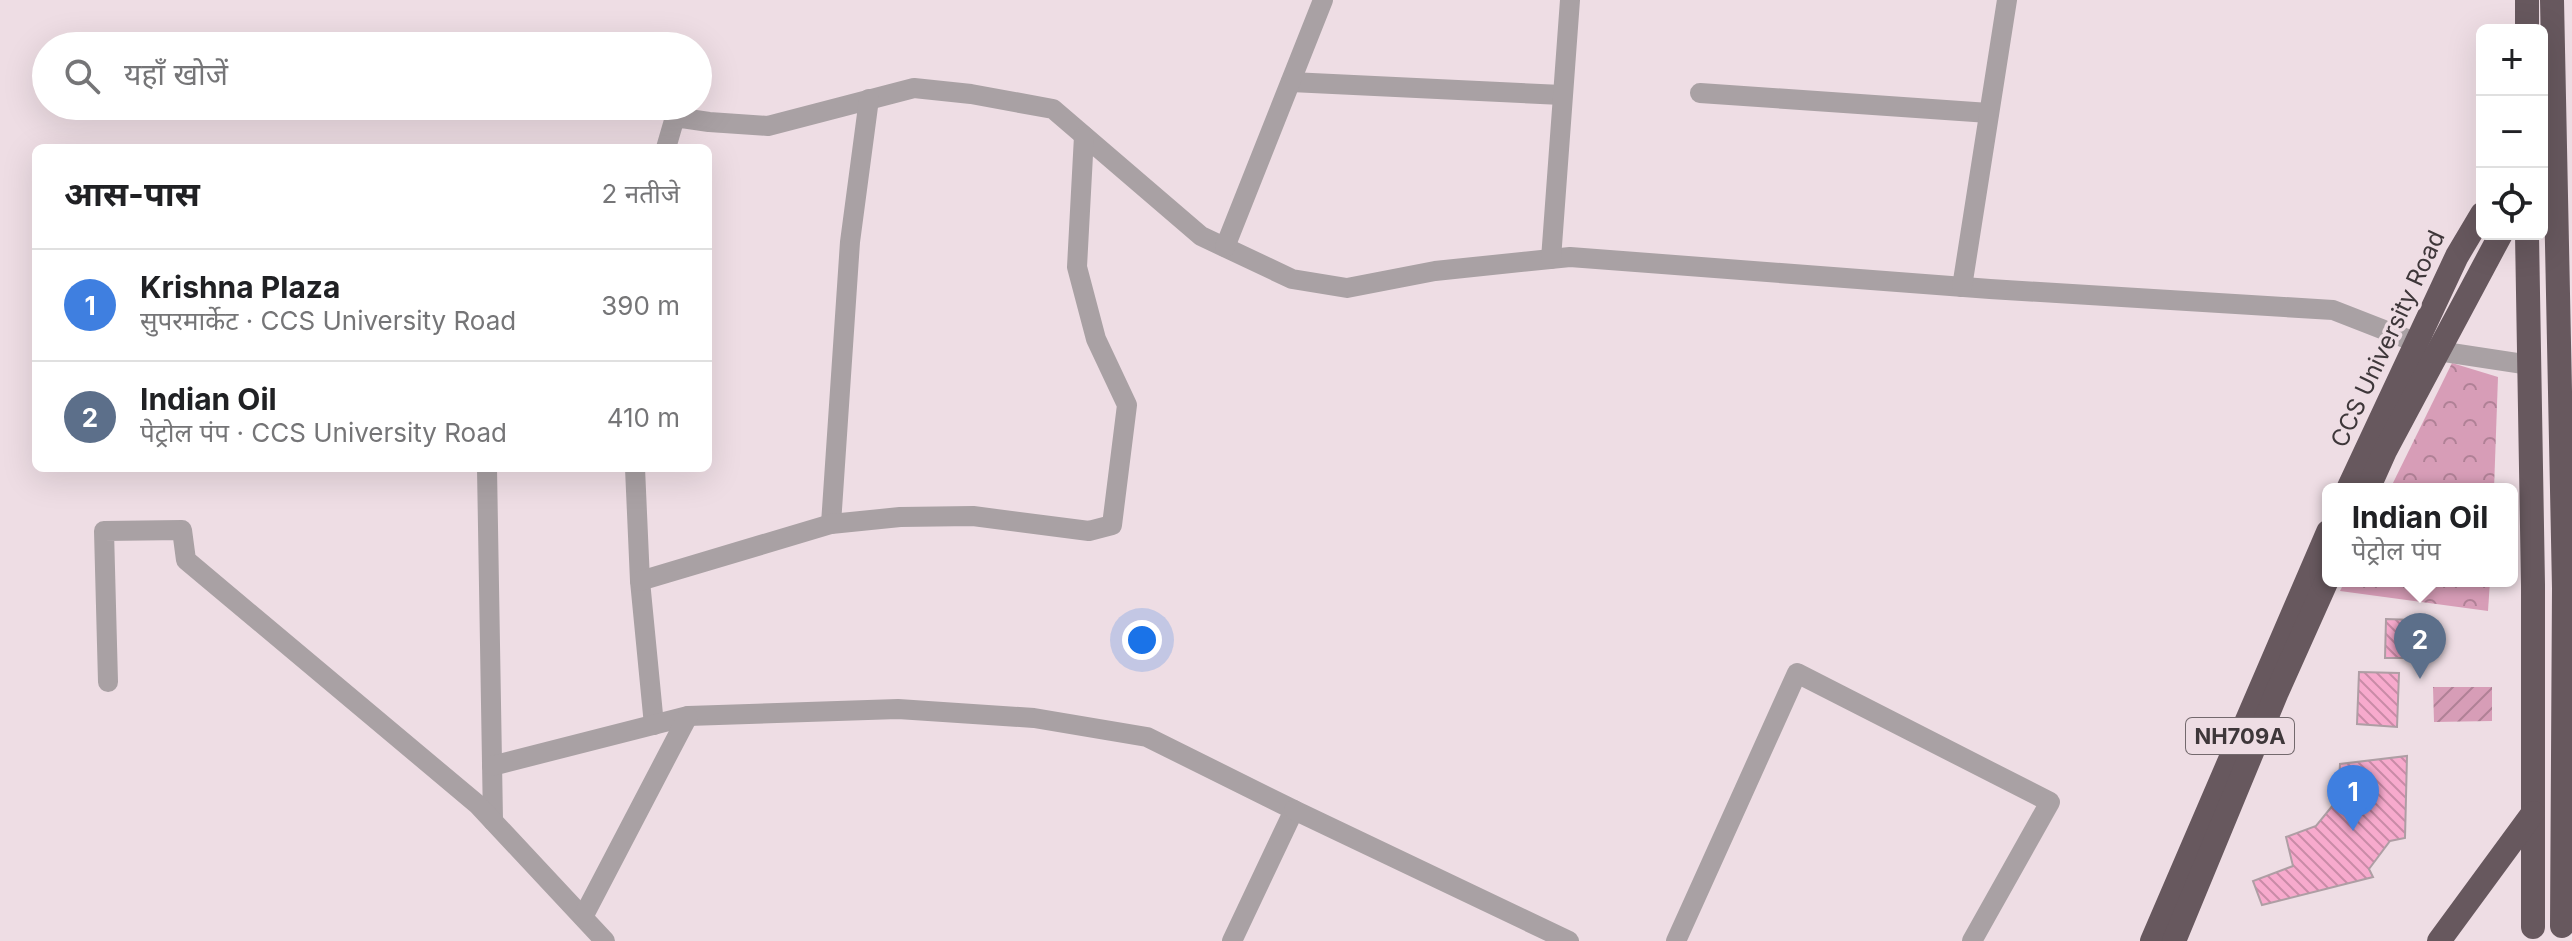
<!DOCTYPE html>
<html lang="hi">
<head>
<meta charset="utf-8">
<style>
	body { margin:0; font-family:Inter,"Noto Sans Devanagari",sans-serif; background:#f6f6f6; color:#202124 }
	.controls { position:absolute; right:24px; top:24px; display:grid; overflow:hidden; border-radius:12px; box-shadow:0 8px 32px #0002 }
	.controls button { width:72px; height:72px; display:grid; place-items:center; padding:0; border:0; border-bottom:2px solid #e0e0e0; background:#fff; color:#202124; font:40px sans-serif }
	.you { position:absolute; left:1142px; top:640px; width:28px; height:28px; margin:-20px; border:6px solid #fff; border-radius:50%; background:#1a73e8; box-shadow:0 0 0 12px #1a73e833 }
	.badge { display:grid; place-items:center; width:52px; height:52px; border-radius:50%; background:#db2777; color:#fff; font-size:26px; font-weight:700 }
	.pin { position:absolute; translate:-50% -66px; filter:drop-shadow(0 2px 4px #0008) }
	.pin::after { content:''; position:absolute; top:42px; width:28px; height:24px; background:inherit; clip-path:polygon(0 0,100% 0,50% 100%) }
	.popup { position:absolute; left:2322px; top:483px; width:196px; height:104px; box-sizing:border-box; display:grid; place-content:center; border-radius:12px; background:#fff; filter:drop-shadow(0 2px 6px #0005); font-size:26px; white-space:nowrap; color:#757577 }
	.popup b { font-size:30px; color:#202124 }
	.popup::after { content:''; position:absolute; left:50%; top:100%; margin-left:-16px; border:16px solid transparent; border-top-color:#fff }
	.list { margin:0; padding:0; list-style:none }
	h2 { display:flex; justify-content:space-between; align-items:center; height:104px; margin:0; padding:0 32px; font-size:34px }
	h2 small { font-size:26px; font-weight:400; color:#757577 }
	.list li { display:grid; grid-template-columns:52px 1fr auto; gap:24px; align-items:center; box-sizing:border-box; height:112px; padding:0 32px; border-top:2px solid #e0e0e0 }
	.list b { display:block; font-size:30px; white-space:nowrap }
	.list p { margin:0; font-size:26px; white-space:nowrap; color:#757577 }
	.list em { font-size:26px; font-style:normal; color:#757577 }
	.icon { flex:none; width:44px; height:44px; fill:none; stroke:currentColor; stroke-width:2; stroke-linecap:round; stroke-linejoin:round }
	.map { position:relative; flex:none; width:2572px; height:941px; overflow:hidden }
	.search { position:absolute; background:#fff; box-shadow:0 8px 32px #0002; left:32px; top:32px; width:680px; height:88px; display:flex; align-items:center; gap:20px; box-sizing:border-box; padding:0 28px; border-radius:44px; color:#757577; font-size:30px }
	.panel { position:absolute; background:#fff; box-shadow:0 8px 32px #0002; left:32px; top:144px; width:680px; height:328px; border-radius:12px }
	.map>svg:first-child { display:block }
	.park { fill:url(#park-crowns) }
	.garden { fill:url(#garden-furrows) }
	.building { fill:url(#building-back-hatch); stroke:#ae9ea4; stroke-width:2 }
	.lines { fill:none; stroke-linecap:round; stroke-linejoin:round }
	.minor { stroke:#a9a1a4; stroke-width:20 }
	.highway { stroke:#67585e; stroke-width:24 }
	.labels { text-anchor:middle; stroke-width:7; stroke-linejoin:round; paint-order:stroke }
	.shield { fill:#eedde4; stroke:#73696d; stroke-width:2 }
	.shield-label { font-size:22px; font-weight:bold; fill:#3e373a }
	.street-label { font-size:24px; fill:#3e373a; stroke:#eedde4 }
</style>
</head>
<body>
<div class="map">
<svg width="2572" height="941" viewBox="0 0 2572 941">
	<defs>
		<pattern id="park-crowns" width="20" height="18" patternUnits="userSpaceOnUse" patternTransform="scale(2)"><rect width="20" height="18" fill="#d79db7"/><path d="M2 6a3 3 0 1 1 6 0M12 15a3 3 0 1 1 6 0" fill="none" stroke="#b08196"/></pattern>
		<pattern id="garden-furrows" width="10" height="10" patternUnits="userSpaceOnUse" patternTransform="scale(2)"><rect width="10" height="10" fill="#d79db7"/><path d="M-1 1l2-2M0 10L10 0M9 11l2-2" fill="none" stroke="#b08196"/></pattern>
		<pattern id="building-back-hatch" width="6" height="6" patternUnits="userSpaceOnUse" patternTransform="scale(2)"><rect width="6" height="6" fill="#f7aacd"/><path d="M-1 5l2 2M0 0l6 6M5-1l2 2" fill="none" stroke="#c98ba7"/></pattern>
	</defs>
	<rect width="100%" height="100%" fill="#eedde4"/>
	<g class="park">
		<polygon points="2452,363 2498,377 2494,489 2390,489"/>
		<polygon points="2345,581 2490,581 2488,611 2340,591"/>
	</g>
	<polygon class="garden" points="2433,687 2492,687 2492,721 2434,722"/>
	<g class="building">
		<polygon points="2386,619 2414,620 2414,634 2404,633 2403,658 2385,658"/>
		<polygon points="2359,672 2399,673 2397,727 2357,724"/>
		<polygon points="2407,756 2405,838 2390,841 2369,869 2373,877 2262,905 2253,881 2293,866 2286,837 2316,826 2338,799 2340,764"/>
	</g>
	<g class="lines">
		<g class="minor">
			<polyline points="1291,82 1562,95"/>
			<polyline points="1700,93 1989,113"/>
			<polyline points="666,148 675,117 709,122 768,126 914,88 971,94 1053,109 1201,236 1292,279 1347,288 1435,271 1570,257 1990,289 2333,310 2438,351 2530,365"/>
			<polyline points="1225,247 1323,0"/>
			<polyline points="1551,259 1570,0"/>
			<polyline points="1962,287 2007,0"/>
			<polyline points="487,468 493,821"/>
			<polyline points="635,468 640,581 654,725"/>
			<polyline points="831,524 850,242 869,99"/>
			<polyline points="640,581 831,524 900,517 973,516 1089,531 1112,525 1127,405 1096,339 1077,267 1084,136"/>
			<polyline points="108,682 104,531 182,530 186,560 477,804 605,941"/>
			<polyline points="492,766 688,716 898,709 1034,718 1147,737 1294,810 1232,941"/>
			<polyline points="1294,810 1569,941"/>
			<polyline points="583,917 688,716"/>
			<polyline points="1676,941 1797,673 2050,802 1972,941"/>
		</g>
		<g class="highway">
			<polyline points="2552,0 2564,588 2562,926"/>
			<polyline points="2527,30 2527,0"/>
			<polyline points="2527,234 2533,585 2533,927"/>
			<polyline points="2348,489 2457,256 2482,214"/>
			<polyline points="2368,489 2385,451 2501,234"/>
			<polyline points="2152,941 2328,532"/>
			<polyline points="2174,941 2277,692 2328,578"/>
			<polyline points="2439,941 2533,813"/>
		</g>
	</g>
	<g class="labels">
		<rect class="shield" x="2186" y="718" width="108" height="36" rx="6"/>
		<g class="shield-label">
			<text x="2240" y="744">NH709A</text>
		</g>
		<g class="street-label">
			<text transform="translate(2388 339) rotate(-65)" y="8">CCS University Road</text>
		</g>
	</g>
</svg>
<div class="controls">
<button>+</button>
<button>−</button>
<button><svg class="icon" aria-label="locate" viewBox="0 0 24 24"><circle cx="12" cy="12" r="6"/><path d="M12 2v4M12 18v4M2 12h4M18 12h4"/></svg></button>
</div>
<div class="you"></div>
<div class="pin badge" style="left:2353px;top:831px;background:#3f7fe0">1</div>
<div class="pin badge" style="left:2420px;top:679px;background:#5c6f8a">2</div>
<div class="popup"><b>Indian Oil</b>पेट्रोल पंप</div>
<div class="search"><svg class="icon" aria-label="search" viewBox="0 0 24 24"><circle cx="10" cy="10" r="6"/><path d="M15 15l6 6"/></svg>यहाँ खोजें</div>
<section class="panel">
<h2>आस-पास<small>2 नतीजे</small></h2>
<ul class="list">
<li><span class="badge" style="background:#3f7fe0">1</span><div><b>Krishna Plaza</b><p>सुपरमार्केट · CCS University Road</p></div><em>390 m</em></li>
<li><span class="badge" style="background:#5c6f8a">2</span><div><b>Indian Oil</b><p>पेट्रोल पंप · CCS University Road</p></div><em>410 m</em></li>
</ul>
</section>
</div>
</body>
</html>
